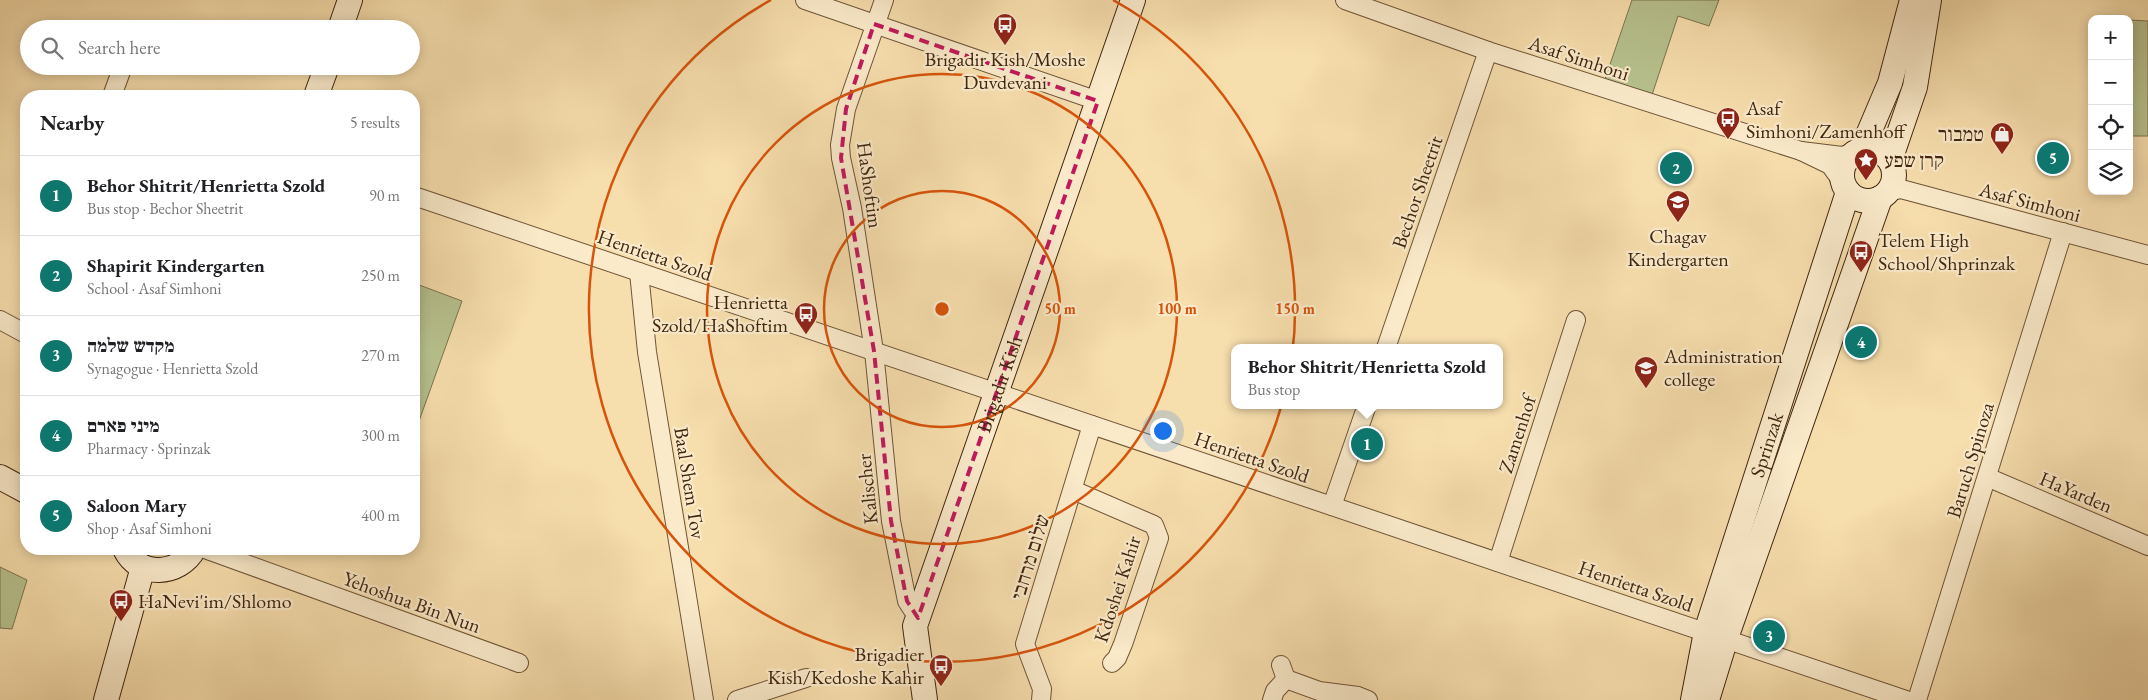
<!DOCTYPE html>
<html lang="en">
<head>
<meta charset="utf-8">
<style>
	body { margin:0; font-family:"EB Garamond","Frank Ruhl Libre",serif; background:#f6f6f6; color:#202124 }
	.controls { position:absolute; right:15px; top:15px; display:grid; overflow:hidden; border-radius:10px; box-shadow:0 2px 12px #0003 }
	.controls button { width:45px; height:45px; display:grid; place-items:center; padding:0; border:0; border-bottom:1px solid #e0e0e0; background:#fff; color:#202124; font:25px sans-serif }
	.you { position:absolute; left:1162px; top:430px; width:18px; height:18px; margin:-12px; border:4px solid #fff; border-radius:50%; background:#1a73e8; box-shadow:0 0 0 8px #1a73e833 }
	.badge { display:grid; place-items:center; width:32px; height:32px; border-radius:50%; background:#0f766e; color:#fff; font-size:16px; font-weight:700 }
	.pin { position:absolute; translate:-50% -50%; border:2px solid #fff; box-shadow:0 1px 5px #0006 }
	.popup { position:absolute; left:1231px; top:344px; width:272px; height:65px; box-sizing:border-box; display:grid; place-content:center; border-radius:10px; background:#fff; filter:drop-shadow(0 1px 4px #0005); font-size:16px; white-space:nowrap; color:#757577 }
	.popup b { font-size:19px; color:#202124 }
	.popup::after { content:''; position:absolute; left:50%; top:100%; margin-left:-10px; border:10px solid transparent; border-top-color:#fff }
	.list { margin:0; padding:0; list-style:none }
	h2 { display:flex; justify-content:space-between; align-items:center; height:65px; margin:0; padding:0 20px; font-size:21px }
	h2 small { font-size:16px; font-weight:400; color:#757577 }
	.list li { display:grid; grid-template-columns:32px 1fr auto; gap:15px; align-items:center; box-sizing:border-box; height:80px; padding:0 20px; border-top:1px solid #e0e0e0 }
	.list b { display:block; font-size:19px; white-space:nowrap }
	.list p { margin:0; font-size:16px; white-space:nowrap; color:#757577 }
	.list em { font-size:16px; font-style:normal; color:#757577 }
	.icon { flex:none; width:28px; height:28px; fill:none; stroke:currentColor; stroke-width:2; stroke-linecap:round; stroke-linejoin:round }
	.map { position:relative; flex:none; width:2148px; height:700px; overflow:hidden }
	.search { position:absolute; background:#fff; box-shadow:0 2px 12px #0003; left:20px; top:20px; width:400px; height:55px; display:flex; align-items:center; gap:12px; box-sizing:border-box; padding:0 18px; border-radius:28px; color:#757577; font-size:19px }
	.panel { position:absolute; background:#fff; box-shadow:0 2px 12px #0003; left:20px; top:90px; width:400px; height:465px; border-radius:20px }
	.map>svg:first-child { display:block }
	.green { fill:#b7c28e; stroke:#7c744f }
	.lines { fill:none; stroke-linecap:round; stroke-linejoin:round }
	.street-casing { stroke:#6e5437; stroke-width:20 }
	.secondary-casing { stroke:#402610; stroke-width:26 }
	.street { stroke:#faeaca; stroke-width:18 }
	.secondary { stroke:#faeaca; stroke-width:24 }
	.marked { fill:none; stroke:#c2185b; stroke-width:4; stroke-dasharray:10 6; stroke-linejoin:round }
	.ring { fill:none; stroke:#d7540c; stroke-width:2.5 }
	.labels { text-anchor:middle; stroke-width:4.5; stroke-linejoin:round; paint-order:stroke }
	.street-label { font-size:20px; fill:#402610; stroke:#faeaca }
	.poi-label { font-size:20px; fill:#402610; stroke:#faeaca; text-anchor:start }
	.centre { fill:#d7540c; stroke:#faeaca; stroke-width:2.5 }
	.ring-label { font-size:15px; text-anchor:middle; font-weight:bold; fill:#d7540c; stroke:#faeaca; stroke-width:4.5; stroke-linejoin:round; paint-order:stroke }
</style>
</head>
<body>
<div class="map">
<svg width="2148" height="700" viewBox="0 0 2148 700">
	<rect width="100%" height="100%" fill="#f7dead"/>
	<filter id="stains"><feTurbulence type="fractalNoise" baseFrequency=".004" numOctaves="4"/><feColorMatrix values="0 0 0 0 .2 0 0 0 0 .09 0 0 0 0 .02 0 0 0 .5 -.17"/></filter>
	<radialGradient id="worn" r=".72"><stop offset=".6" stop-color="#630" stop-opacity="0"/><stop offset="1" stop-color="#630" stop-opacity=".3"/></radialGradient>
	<g class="green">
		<polygon points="1632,0 1719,0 1709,26 1678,16 1651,98 1604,82"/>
		<polygon points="2129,20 2148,21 2148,136 2129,136"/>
		<polygon points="414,283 462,301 414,435"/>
		<polygon points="0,567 27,580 12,629 0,628"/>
	</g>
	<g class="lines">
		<g class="street-casing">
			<g id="street">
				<polyline points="805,0 1098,101"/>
				<polyline points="884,0 846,109 840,145 841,158 852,208 874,351 891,521 907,601 918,618"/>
				<polyline points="1345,0 1488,51 1801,151"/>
				<polyline points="112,96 123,66"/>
				<polyline points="1844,184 1830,165 1801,151 1842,156 1854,153"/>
				<polyline points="1887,192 1901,189 2148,255"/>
				<polyline points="414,196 1906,700"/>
				<polyline points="639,272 647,352 704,700"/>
				<polyline points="0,320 26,334"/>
				<polyline points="1386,348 1488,51"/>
				<polyline points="1987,477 2148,546"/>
				<polyline points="1073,490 1154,525 1159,538 1123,644 1117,658 1112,663"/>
				<polyline points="1332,506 1367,405"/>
				<polyline points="205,549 519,663"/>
				<polyline points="1498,562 1576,320"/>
				<polyline points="1281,665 1286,679 1319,691 1358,696 1368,700"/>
				<polyline points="737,700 806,678"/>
				<polyline points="1041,700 1042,689 1025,644 1092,425"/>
				<polyline points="1272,700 1275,691 1286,679"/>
				<polyline points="1917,700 2063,232"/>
			</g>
		</g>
		<g class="secondary-casing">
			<g id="secondary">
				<polyline points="340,29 350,0"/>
				<polyline points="316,96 327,66"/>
				<polyline points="1862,149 1890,83 1912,0"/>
				<circle cx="1868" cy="175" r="26"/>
				<polyline points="1890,160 1915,87 1929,0"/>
				<polyline points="0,477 26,491"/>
				<path d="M125,549C139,578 179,576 194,549"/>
				<polyline points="106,700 143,567"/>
				<path id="s1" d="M925,700L915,626L1133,0"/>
				<path id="s2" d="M1693,700L1706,632L1848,192"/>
				<polyline points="1707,700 1726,638 1880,198"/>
			</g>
		</g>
		<use href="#street" class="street"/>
		<use href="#secondary" class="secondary"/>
	</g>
	<path class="marked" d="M874,24L1098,101L918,618L907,601L891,521L874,351L841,158L846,109Z"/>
	<g class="ring">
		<circle cx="942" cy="309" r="118"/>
		<circle cx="942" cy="309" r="235"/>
		<path d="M1113 0A353 353 0 1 1 771 0"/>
	</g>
	<defs>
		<g id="bus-pin" transform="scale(1.25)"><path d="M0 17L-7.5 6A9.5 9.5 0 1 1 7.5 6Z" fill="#8f2418" stroke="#faeaca"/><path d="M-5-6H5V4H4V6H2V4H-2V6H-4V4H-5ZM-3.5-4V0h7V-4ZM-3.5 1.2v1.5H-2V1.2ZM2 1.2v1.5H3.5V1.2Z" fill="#fff"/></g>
		<g id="shop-pin" transform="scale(1.25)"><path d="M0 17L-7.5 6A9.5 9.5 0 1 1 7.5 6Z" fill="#8f2418" stroke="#faeaca"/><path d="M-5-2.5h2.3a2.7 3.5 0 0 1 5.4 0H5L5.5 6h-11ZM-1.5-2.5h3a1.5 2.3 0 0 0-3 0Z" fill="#fff"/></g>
		<g id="sight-pin" transform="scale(1.25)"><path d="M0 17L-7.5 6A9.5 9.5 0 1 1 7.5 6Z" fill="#8f2418" stroke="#faeaca"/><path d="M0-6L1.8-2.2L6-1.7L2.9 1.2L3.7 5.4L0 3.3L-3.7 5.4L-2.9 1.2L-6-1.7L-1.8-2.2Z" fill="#fff"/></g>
		<g id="school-pin" transform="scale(1.25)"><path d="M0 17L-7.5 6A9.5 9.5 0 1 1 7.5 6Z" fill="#8f2418" stroke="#faeaca"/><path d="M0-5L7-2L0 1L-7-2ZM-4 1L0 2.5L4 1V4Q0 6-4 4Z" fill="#fff"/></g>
		<g id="university-pin" transform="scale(1.25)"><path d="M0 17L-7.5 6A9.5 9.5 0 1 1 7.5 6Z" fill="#8f2418" stroke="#faeaca"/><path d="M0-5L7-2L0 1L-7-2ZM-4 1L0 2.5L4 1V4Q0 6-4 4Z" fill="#fff"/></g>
	</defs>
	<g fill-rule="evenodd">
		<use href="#bus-pin" x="1005" y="25"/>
		<use href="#bus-pin" x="1728" y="119"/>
		<use href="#shop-pin" x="2002" y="134"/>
		<use href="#sight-pin" x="1866" y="160"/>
		<use href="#school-pin" x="1678" y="202"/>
		<use href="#bus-pin" x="1861" y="252"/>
		<use href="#bus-pin" x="806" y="314"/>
		<use href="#university-pin" x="1646" y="368"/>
		<use href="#bus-pin" x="121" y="601"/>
		<use href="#bus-pin" x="941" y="666"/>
	</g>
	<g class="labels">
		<g class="street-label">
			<text transform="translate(1579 58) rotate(18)" y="7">Asaf Simhoni</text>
			<text transform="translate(870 185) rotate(82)" y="7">HaShoftim</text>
			<text transform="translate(1417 192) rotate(-71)" y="7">Bechor Sheetrit</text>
			<text transform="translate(2030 202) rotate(15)" y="7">Asaf Simhoni</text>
			<text transform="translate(655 255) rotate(19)" y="7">Henrietta Szold</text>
			<text dy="7" stroke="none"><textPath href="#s1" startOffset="331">Brigadir Kish</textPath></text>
			<text transform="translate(1517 434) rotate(-72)" y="7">Zamenhof</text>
			<text dy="7" stroke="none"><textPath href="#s2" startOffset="266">Sprinzak</textPath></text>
			<text transform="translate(1252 457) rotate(19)" y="7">Henrietta Szold</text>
			<text transform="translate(1970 460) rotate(-73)" y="7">Baruch Spinoza</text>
			<text transform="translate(690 483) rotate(81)" y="7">Baal Shem Tov</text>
			<text transform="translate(867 489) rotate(-96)" y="7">Kalischer</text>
			<text transform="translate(2076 492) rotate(23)" y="7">HaYarden</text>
			<text transform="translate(1030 557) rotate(-73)" y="7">שלום מרחבי</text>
			<text transform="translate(1636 586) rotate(19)" y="7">Henrietta Szold</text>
			<text transform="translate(1117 589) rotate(-72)" y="7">Kdoshei Kahir</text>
			<text transform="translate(412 602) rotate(20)" y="7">Yehoshua Bin Nun</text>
		</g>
		<g class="poi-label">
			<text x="1005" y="66" text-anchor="middle">Brigadir Kish/Moshe<tspan x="1005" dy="23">Duvdevani</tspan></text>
			<text x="1746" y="115">Asaf<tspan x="1746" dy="23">Simhoni/Zamenhoff</tspan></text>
			<text x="1984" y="141" text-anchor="end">טמבור</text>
			<text x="1884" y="167">קרן שפע</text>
			<text x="1678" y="243" text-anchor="middle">Chagav<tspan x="1678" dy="23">Kindergarten</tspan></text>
			<text x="1878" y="247">Telem High<tspan x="1878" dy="23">School/Shprinzak</tspan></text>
			<text x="788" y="309" text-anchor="end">Henrietta<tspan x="788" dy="23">Szold/HaShoftim</tspan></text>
			<text x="1664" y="363">Administration<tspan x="1664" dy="23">college</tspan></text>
			<text x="138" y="608">HaNevi'im/Shlomo</text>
			<text x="924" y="661" text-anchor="end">Brigadier<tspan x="924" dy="23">Kish/Kedoshe Kahir</tspan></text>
		</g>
	</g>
	<circle cx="942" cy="309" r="8" class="centre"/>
	<g class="ring-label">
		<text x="1060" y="314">50 m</text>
		<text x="1177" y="314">100 m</text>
		<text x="1295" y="314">150 m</text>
	</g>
	<rect width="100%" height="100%" filter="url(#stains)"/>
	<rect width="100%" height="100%" fill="url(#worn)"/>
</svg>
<div class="controls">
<button>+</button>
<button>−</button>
<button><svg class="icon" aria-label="locate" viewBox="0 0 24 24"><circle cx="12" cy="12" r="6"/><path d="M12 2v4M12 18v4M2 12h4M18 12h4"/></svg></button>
<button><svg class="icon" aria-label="layers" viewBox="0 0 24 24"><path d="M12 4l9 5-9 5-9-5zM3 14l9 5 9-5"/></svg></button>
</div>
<div class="you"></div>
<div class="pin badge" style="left:1367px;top:444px">1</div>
<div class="popup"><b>Behor Shitrit/Henrietta Szold</b>Bus stop</div>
<div class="pin badge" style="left:1676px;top:168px">2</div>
<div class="pin badge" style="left:1769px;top:636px">3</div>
<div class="pin badge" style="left:1861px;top:342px">4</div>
<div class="pin badge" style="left:2053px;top:158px">5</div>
<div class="search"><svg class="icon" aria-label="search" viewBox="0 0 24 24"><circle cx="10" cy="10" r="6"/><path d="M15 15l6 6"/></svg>Search here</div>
<section class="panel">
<h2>Nearby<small>5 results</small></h2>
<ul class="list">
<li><span class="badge">1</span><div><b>Behor Shitrit/Henrietta Szold</b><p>Bus stop · Bechor Sheetrit</p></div><em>90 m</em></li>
<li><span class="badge">2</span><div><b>Shapirit Kindergarten</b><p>School · Asaf Simhoni</p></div><em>250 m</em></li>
<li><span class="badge">3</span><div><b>מקדש שלמה</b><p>Synagogue · Henrietta Szold</p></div><em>270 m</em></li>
<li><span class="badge">4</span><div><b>מיני פארם</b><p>Pharmacy · Sprinzak</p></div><em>300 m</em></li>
<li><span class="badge">5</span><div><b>Saloon Mary</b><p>Shop · Asaf Simhoni</p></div><em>400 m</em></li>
</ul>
</section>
</div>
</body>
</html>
